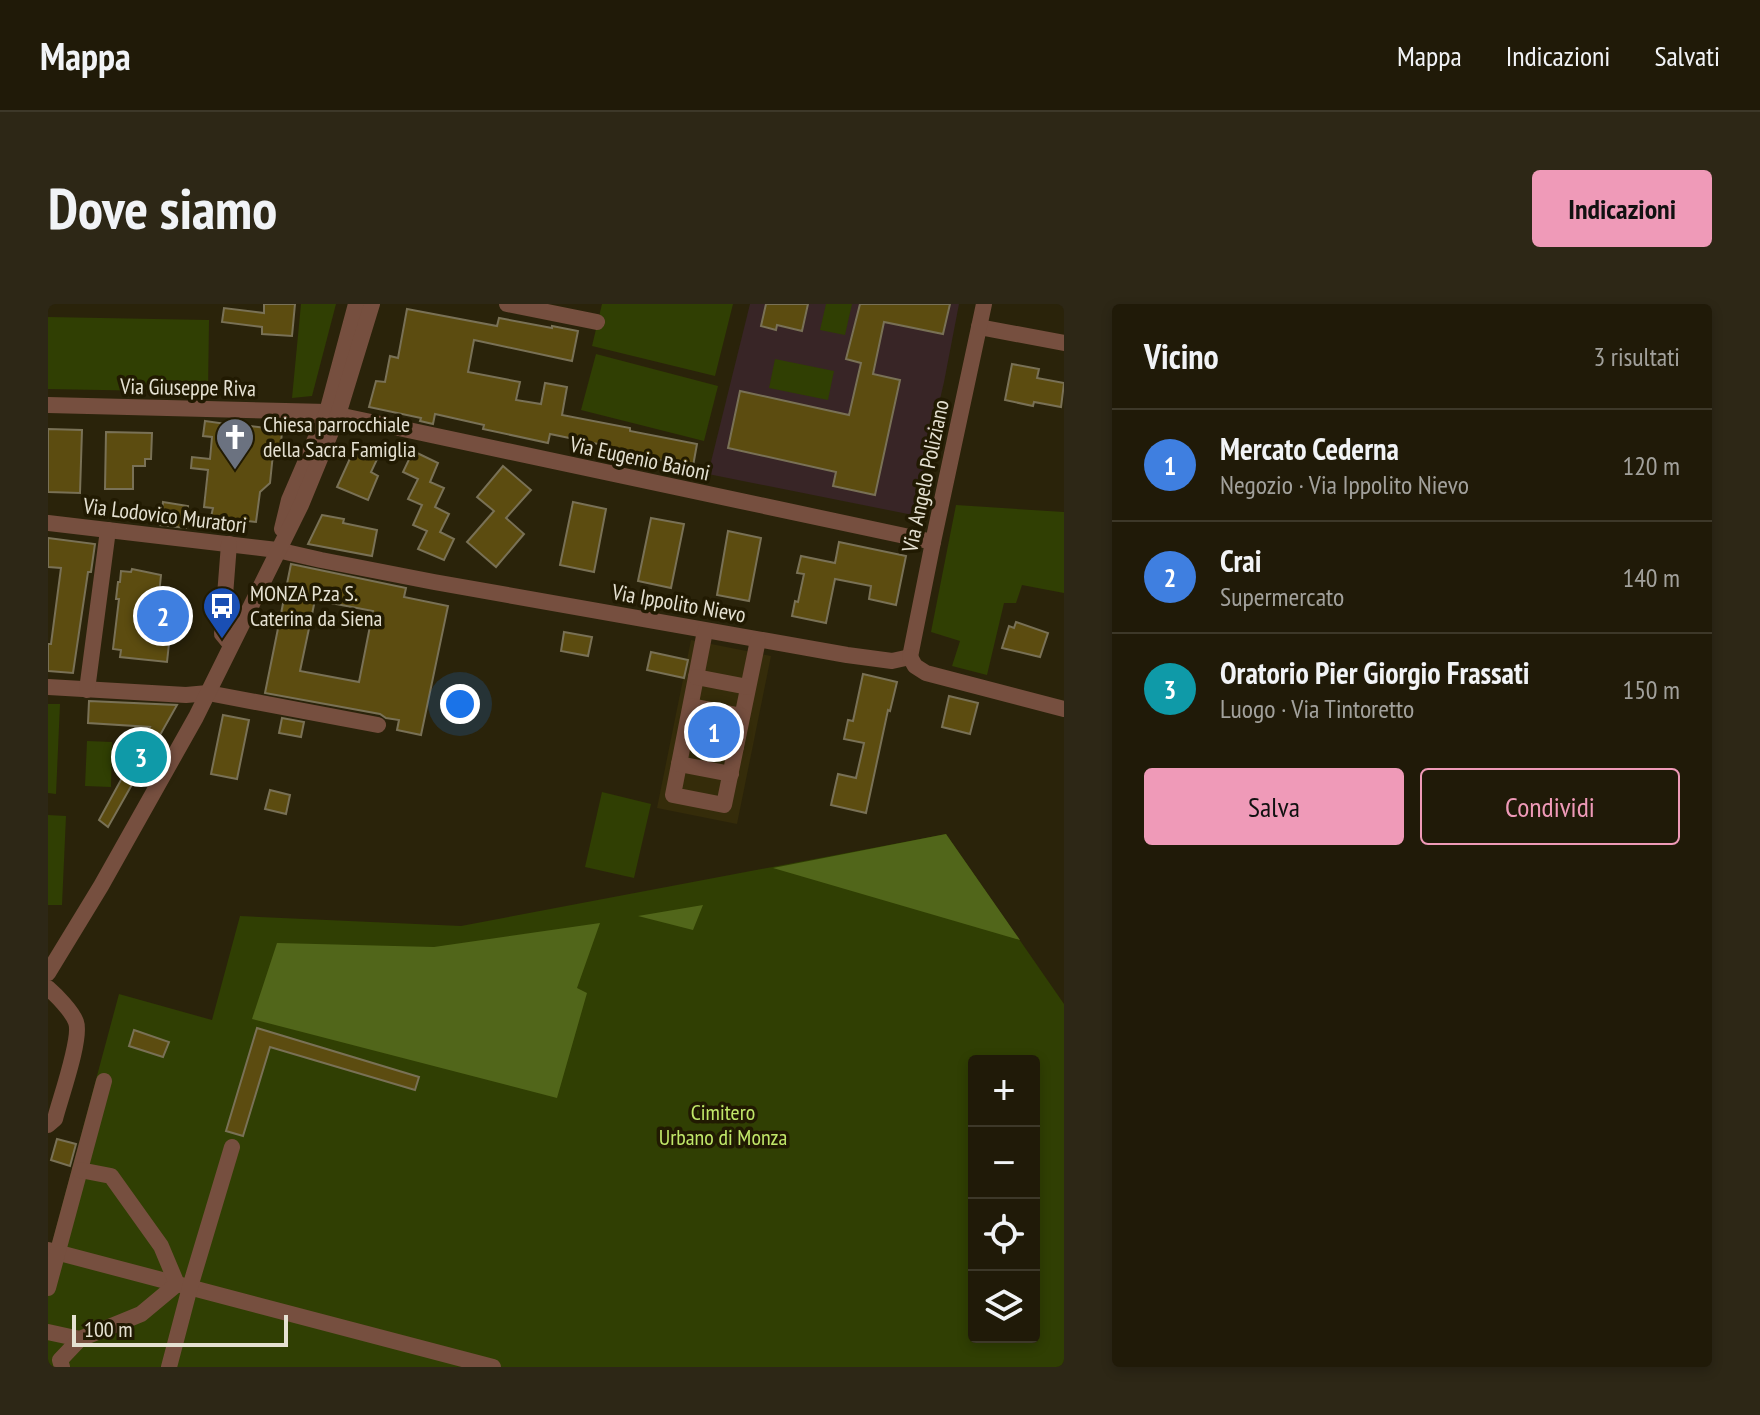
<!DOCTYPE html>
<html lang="it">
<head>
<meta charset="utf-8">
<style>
	body { margin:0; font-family:"PT Sans Narrow",sans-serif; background:#2d2716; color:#f1f3f6 }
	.controls { position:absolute; right:24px; bottom:24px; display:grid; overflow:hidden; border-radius:8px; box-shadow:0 4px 12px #0003 }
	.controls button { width:72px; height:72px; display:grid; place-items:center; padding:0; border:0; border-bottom:2px solid #3d3829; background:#201a08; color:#f1f3f6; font:40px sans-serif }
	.scale { position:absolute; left:24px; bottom:20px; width:216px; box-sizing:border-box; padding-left:8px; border:4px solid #e5e1d2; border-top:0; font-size:22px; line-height:28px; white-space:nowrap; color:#e5e1d2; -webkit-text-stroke:6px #211a02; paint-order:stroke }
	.you { position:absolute; left:412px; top:400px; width:28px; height:28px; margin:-20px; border:6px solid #fff; border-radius:50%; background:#1a73e8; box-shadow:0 0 0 12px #1a73e833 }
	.badge { display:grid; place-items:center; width:52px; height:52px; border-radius:50%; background:#ef9ab8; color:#fff; font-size:26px; font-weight:700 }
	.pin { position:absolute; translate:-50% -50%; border:4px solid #fff; box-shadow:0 2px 8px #0006 }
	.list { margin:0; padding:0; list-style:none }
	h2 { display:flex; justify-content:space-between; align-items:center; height:104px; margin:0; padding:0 32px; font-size:34px }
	h2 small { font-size:26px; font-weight:400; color:#a2a19c }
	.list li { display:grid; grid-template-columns:52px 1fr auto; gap:24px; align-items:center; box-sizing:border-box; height:112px; padding:0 32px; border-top:2px solid #3d3829 }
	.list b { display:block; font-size:30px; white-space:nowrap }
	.list p { margin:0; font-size:26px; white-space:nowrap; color:#a2a19c }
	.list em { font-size:26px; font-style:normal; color:#a2a19c }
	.actions { display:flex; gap:16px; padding:24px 32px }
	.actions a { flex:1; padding:18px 0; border:2px solid #ef9ab8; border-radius:8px; text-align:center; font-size:28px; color:#ef9ab8 }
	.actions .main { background:#ef9ab8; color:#111 }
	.icon { flex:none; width:44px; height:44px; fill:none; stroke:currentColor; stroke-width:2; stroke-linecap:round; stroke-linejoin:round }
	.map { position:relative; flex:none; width:1016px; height:1063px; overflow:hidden; border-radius:8px }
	header { display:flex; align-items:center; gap:48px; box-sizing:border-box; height:112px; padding:0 40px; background:#201a08; border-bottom:2px solid #3d3829 }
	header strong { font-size:38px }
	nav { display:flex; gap:44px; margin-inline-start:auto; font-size:28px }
	.intro { display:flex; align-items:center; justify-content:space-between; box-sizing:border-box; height:192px; padding:0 48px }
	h1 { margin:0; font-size:56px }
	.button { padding:20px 36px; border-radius:8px; background:#ef9ab8; color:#111; font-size:28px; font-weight:700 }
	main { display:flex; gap:48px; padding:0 48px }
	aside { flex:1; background:#201a08; border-radius:8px; box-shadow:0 4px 12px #0003 }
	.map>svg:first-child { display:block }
	.built { fill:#352c0a }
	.education { fill:#382526 }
	.green { fill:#303f03; fill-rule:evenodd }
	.forest { fill:#51661a }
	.building { fill:#5c4c10; stroke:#797156; stroke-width:2; fill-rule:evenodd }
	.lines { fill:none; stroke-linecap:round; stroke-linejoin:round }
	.minor { stroke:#764f3f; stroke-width:16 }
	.labels { text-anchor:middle; stroke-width:7; stroke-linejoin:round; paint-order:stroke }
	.street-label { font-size:22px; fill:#e5e1d2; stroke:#211a02 }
	.poi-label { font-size:22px; fill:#e5e1d2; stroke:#211a02; text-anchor:start }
	.park-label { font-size:22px; fill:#c1e869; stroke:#211a02 }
</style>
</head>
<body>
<header>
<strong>Mappa</strong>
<nav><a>Mappa</a><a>Indicazioni</a><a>Salvati</a></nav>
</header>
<div class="intro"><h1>Dove siamo</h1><a class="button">Indicazioni</a></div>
<main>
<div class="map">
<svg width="1016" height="1063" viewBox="0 0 1016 1063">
	<rect width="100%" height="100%" fill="#2a230a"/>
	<polygon class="built" points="643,336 723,352 689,520 609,504"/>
	<polygon class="education" points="702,0 911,0 896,78 865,211 660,170"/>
	<g class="green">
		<polygon points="253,0 288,0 264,92 244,94"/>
		<polygon points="554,0 685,0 667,72 544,42"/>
		<polygon points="778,0 804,0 797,31 772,26"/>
		<polygon points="0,13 161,16 160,88 0,85"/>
		<polygon points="548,50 670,82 656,137 533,106"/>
		<polygon points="727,55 786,67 780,96 721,84"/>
		<polygon points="908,201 1016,208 1016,289 974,281 968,299 956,299 939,371 904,362 912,337 883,328"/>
		<polygon points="0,400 12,400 8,490 0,489"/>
		<polygon points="39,437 64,438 63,483 37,482"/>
		<polygon points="554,488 603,500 586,574 537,563"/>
		<polygon points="0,511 18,512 14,601 0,601"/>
		<path d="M898,530L1016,700V1063H0V954L71,690L164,716L192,612L413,622ZM926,757H986V1033H926Z"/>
	</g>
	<g class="forest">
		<polygon points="898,530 972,636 725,564"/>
		<polygon points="655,601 645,626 590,612"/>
		<polygon points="552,619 529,684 539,689 509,794 204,715 229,639 386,643"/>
	</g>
	<g class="building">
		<polygon points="216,0 247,0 244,32 214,30 214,23 174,18 176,4 216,9"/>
		<polygon points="718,0 760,0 754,27 729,21 728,26 713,22"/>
		<polygon points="812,0 902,0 895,30 836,18 825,70 852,76 827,191 785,182 788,168 680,144 692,87 801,111 813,59 798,55"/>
		<polygon points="359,5 449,22 451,14 504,24 504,22 530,27 524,57 426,36 420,68 472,78 468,96 493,100 497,79 519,83 514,111 582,124 582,127 649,140 645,162 577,150 576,156 553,151 555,141 502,130 500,139 435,125 436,121 387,110 385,120 372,117 373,114 321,103 328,77 337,78 342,52 350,54"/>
		<polygon points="964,60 991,65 989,74 1016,79 1013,103 986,98 985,102 957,96"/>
		<polygon points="157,117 179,120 179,122 194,121 234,126 233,141 226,140 222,179 212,188 208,218 163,213 165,204 156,203 160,166 143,164 144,153 162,155 164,133 155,132"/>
		<polygon points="0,125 34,126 32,189 0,188"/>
		<polygon points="58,128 104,129 103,155 97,155 97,162 85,162 85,185 57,185"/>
		<polygon points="309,139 332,149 323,168 330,172 320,196 289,183"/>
		<polygon points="365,147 390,159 382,178 396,184 387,203 401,210 392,228 406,235 396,256 370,245 379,227 365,221 374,201 360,195 370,175 355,168"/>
		<polygon points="455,162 483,186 458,214 476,230 448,263 419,238 446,207 429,193"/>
		<polygon points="115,198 140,202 138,224 112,221"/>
		<polygon points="525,198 558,205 546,268 512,261"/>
		<polygon points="274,211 296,215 295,219 329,226 324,252 260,240"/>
		<polygon points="603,214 636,220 623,284 590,277"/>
		<polygon points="680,227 713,234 701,297 669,291"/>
		<polygon points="0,234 47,240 43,268 40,268 25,369 0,367 0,340 3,340 13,264 0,263"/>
		<polygon points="791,238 858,252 848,301 821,295 823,282 787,275 778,319 744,312 747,297 750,298 756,270 749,269 753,252 787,259"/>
		<path d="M243,260L358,284L356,293L400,302L373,431L349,426L351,416L338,414L332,410L217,389ZM267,296L325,307L311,378L252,367Z"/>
		<polygon points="84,265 113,271 110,300 125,302 119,358 72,353 73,346 65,345 71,295 68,295 70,278 72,278 73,267 83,268"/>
		<polygon points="968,318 1000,329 992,353 954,344 961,322 966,324"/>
		<polygon points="516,328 544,333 540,352 513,347"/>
		<polygon points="603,348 640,356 636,374 599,366"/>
		<polygon points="815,370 849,378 842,407 840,406 818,509 783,501 790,470 808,474 816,439 796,435 800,416 805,417"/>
		<polygon points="901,392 930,399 922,430 894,423"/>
		<polygon points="41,397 129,401 60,523 51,516 102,423 40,419"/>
		<polygon points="175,411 201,416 189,475 163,470"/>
		<polygon points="234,414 256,418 253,433 231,429"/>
		<polygon points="222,486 242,491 238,510 217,505"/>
		<polygon points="209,724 371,773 367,786 222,743 195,832 178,827"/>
		<polygon points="86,726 121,738 115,753 81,742"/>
		<polygon points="9,835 28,840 22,862 3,856"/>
	</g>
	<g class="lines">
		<g class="minor">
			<polyline points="459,0 549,18"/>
			<polyline points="931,23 1016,39"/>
			<polyline points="0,101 279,108"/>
			<polyline points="290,111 885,238"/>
			<polyline points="0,219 229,246 273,256 386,278 799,351 844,357 862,353"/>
			<polyline points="234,225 241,196 279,108 308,0"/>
			<polyline points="181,240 174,330 183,341"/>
			<polyline points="657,327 625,491 676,501 710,336"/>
			<polyline points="862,353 885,238 936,0"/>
			<polyline points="862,353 867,362 878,369 1016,405"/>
			<polyline points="648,373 700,383"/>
			<polyline points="0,383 138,391 160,389 330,421"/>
			<polyline points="39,386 60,226"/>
			<polyline points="643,402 694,412"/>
			<polyline points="637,433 688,443"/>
			<polyline points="631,460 683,470"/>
			<polyline points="0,669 53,582 148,413 253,201 290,111 324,0"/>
			<path d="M0,684C8,691 24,707 28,718C34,734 12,795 7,815L0,821"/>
			<polyline points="0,946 445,1063"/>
			<polyline points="0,984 56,777"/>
			<polyline points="0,1028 32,1035 93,1010 129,980 113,942 63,872 32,866"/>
			<polyline points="14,1063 12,1056 32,1035"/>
			<polyline points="121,1063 142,983 184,843"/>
		</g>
	</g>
	<defs>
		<g id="church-pin" transform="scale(2)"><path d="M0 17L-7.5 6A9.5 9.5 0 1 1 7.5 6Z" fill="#6b7280" stroke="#211a02"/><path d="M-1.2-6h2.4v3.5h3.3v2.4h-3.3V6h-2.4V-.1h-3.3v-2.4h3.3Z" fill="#fff"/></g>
		<g id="bus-pin" transform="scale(2)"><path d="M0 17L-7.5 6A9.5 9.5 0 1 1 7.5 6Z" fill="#1a4fb4" stroke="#211a02"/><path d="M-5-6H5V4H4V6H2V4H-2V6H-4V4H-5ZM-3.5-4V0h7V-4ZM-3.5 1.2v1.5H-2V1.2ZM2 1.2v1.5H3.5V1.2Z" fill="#fff"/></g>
	</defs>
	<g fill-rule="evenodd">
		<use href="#church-pin" x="187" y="133"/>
		<use href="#bus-pin" x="174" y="302"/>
	</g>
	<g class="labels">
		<g class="street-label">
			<text transform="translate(140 83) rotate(1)" y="8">Via Giuseppe Riva</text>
			<text transform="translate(592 154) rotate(12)" y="8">Via Eugenio Baioni</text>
			<text transform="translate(877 172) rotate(-78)" y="8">Via Angelo Poliziano</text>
			<text transform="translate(117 211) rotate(7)" y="8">Via Lodovico Muratori</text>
			<text transform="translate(631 299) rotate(10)" y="8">Via Ippolito Nievo</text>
		</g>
		<g class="poi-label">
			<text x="215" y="128">Chiesa parrocchiale<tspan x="215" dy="25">della Sacra Famiglia</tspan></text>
			<text x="202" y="297">MONZA P.za S.<tspan x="202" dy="25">Caterina da Siena</tspan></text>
		</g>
		<g class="park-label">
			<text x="675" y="816">Cimitero<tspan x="675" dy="25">Urbano di Monza</tspan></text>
		</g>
	</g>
</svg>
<div class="controls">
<button>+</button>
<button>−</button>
<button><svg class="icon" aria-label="locate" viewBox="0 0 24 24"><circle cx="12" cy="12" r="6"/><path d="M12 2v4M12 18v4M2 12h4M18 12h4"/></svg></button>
<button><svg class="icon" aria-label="layers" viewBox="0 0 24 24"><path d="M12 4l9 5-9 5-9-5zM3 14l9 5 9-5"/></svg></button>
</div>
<div class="scale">100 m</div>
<div class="you"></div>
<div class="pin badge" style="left:666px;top:428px;background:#3f7fe0">1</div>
<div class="pin badge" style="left:115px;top:312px;background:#3f7fe0">2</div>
<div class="pin badge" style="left:93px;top:453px;background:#0f9aa8">3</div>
</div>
<aside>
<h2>Vicino<small>3 risultati</small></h2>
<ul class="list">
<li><span class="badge" style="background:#3f7fe0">1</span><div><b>Mercato Cederna</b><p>Negozio · Via Ippolito Nievo</p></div><em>120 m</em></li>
<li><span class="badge" style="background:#3f7fe0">2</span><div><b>Crai</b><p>Supermercato</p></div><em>140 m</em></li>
<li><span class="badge" style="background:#0f9aa8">3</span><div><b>Oratorio Pier Giorgio Frassati</b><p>Luogo · Via Tintoretto</p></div><em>150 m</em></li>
</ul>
<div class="actions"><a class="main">Salva</a><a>Condividi</a></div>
</aside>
</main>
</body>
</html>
